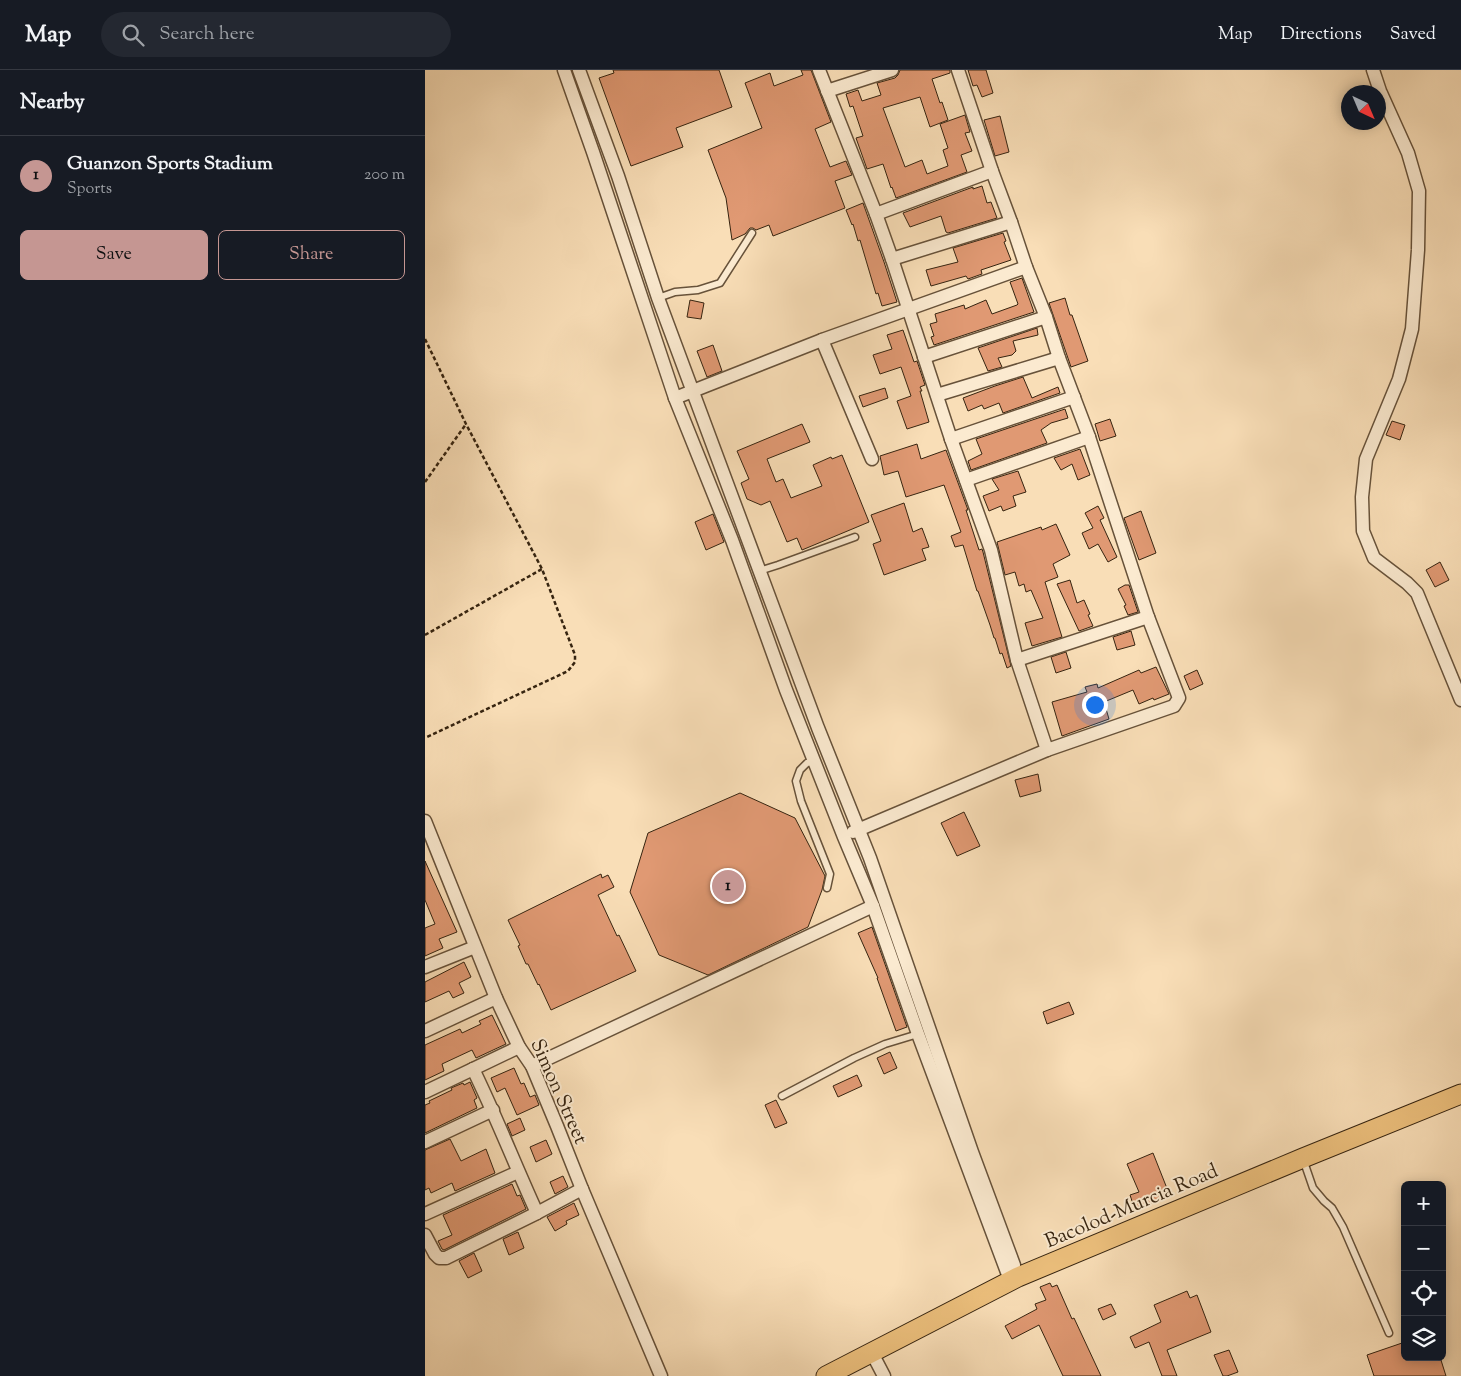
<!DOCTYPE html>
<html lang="en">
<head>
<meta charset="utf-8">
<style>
	body { margin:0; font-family:"Sorts Mill Goudy",serif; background:#242831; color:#f1f3f6 }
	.controls { position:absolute; right:15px; bottom:15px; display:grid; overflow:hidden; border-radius:8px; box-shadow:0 2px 12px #0003 }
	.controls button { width:45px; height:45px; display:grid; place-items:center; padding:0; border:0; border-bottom:1px solid #363941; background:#171b24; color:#f1f3f6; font:25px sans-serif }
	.compass { position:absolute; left:916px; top:15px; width:45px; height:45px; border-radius:50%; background:#171b24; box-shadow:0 2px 12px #0003; rotate:136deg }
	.you { position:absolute; left:669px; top:634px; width:18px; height:18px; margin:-12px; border:4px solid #fff; border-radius:50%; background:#1a73e8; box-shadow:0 0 0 8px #1a73e833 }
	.badge { display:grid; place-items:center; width:32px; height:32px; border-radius:50%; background:#c59692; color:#111; font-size:16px; font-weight:700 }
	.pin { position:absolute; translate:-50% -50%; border:2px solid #fff; box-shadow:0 1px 5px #0006 }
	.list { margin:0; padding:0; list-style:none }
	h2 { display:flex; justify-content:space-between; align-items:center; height:65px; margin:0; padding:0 20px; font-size:21px }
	h2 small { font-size:16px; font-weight:400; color:#9ea1a6 }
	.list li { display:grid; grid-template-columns:32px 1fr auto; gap:15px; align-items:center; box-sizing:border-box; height:80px; padding:0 20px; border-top:1px solid #363941 }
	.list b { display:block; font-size:19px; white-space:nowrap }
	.list p { margin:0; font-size:16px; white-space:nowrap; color:#9ea1a6 }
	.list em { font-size:16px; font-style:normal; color:#9ea1a6 }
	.actions { display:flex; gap:10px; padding:15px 20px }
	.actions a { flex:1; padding:11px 0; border:1px solid #c59692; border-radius:8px; text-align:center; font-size:18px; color:#c59692 }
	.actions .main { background:#c59692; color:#111 }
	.icon { flex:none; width:28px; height:28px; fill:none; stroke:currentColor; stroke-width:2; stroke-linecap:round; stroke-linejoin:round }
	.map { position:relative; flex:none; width:1036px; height:1306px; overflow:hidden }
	header { display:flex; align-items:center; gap:30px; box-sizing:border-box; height:70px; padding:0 25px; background:#171b24; border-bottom:1px solid #363941 }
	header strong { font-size:24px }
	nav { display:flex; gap:28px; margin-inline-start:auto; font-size:18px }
	.search { width:350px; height:45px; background:#242831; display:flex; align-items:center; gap:12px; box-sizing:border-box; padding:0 18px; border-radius:28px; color:#9ea1a6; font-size:19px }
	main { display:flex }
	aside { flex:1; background:#171b24 }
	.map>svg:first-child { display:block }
	.building { fill:#e09973; stroke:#362410 }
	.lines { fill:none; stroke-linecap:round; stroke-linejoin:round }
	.lane-casing { stroke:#67523a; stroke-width:9 }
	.street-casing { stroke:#67523a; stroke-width:15 }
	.primary-casing { stroke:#362410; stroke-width:21 }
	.path { stroke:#362410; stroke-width:2.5; stroke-dasharray:4 2.5; stroke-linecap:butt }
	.lane { stroke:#fbead0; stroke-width:6 }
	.street { stroke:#fbead0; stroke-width:12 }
	.primary { stroke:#ecbf7c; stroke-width:19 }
	.labels { text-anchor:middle; stroke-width:4; stroke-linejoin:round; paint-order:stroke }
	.street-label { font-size:20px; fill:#362410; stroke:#fbead0 }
</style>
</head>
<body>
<header>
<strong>Map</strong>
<div class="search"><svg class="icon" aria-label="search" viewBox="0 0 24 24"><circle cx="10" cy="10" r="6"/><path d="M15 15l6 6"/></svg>Search here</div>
<nav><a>Map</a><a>Directions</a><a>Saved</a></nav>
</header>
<main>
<aside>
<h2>Nearby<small></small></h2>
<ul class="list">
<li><span class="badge">1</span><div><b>Guanzon Sports Stadium</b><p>Sports</p></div><em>200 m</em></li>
</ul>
<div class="actions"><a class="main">Save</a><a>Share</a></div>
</aside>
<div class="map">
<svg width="1036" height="1306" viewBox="0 0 1036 1306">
	<rect width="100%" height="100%" fill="#f9deb7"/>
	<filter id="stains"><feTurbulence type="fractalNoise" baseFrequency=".004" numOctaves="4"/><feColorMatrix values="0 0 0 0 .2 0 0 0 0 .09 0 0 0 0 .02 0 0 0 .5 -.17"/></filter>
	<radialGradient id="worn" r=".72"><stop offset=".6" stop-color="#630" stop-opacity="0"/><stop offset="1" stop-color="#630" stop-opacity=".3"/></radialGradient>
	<g class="building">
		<polygon points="188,0 294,0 307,37 251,58 258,77 206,96 174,8 189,3"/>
		<polygon points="376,0 386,0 406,52 390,59 405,97 421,91 427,105 410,111 420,138 348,166 344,155 331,160 328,158 325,158 320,164 307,170 301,128 283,80 337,58 320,13 345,3 349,16 378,5"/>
		<polygon points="475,0 525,0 525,3 507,9 515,33 517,32 523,50 505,57 495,27 458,38 480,97 497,90 502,104 523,96 518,80 523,78 515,54 540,45 545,62 540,63 547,81 536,85 542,102 471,128 467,117 466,118 458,94 442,99 431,68 438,66 428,36 425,37 421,24 433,20 437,31 456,25 452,13 470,8 473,5"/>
		<polygon points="543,0 561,0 568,23 557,27 552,15 548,16"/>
		<polygon points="575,46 584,82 570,86 559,50"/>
		<polygon points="557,116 562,133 566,132 572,148 523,163 521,162 516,146 485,157 478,143 548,117 548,119"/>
		<polygon points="438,133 459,192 472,232 457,236 453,223 451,224 435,170 433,171 428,154 427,155 421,140"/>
		<polygon points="578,163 581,171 579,172 586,190 556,200 557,204 543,209 541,206 506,216 501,200 533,192 528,178"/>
		<polygon points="597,208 609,242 509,275 506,267 509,266 505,254 512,252 510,244 539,235 540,239 561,230 567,244 592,235 593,234 585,212"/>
		<polygon points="640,228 645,245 647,245 663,291 646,297 624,233"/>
		<polygon points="265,230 279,233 276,249 262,247"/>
		<polygon points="612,258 613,265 588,271 591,281 587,285 573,288 577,297 563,301 553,278"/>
		<polygon points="478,260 489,292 492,291 500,315 495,317 497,321 495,321 504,352 482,359 472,331 486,326 476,297 455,304 448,285 467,279 462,265"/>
		<polygon points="288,275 297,301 282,307 272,281"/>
		<polygon points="598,307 607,328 633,317 635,323 578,343 574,333 559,339 557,335 543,341 538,328 570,316"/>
		<polygon points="460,318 463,328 438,337 434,326"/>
		<polygon points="640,339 643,348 626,353 616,360 622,373 546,400 543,391 557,384 551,369"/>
		<polygon points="685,349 691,366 675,371 670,354"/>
		<polygon points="967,351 980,355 975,370 961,365"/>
		<polygon points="377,354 385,372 342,389 351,412 358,409 366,428 397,416 388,395 406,387 407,389 417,385 444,452 377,480 372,468 362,472 345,431 336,435 322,429 316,413 324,409 312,381"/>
		<polygon points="492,374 496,389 521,380 543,440 541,440 554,480 557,479 558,482 586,596 582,598 577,583 575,584 570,568 569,568 565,555 553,521 552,521 538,475 530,477 526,466 536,462 519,415 481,427 473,401 459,405 455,386"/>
		<polygon points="655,379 665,405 653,410 647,394 636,400 629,388"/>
		<polygon points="593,401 601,422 588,426 591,436 578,441 576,436 564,441 558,426 574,420 567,409"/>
		<polygon points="479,433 488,462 497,458 504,477 497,479 501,490 459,505 448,474 456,471 446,445"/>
		<polygon points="673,436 679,448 675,450 692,487 683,492 673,474 664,479 657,463 668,458 660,443"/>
		<polygon points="716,441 731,483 714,490 699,448"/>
		<polygon points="288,444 299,472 281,480 270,452"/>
		<polygon points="631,454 645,485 628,494 633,507 620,512 637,567 607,576 600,553 618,548 606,520 601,522 599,514 594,516 590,502 580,505 572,472 616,457 617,460"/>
		<polygon points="1015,492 1024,510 1010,517 1001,500"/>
		<polygon points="645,510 652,533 659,530 665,544 663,545 668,556 654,561 632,514"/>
		<polygon points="700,515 704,515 713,542 703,545 699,536 701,535 693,519"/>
		<polygon points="706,561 710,575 692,580 688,567"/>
		<polygon points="641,582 646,598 631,603 626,587"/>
		<polygon points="731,597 744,624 729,630 728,628 714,634 708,620 679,632 684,649 637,666 627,632 662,622 660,617 672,614 673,618 714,600 716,603"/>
		<polygon points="772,600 778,614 765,620 759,606"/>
		<polygon points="613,704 616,721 595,727 590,710"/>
		<polygon points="315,723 370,748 400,806 397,820 383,857 283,905 234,885 205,822 223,763"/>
		<polygon points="539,742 555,776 532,786 516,753"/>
		<polygon points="0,791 32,862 14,869 18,878 0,886 0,858 10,854 0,830"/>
		<polygon points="176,804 177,808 183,805 189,817 173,825 192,866 194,865 211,901 126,940 114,914 113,915 103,894 101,894 93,876 95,875 83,850"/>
		<polygon points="447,857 482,957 471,961 452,908 453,908 433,863"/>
		<polygon points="39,892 46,907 34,913 39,923 28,928 24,921 0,932 0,912"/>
		<polygon points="644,932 649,944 622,954 618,942"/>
		<polygon points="67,945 81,974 51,988 47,980 17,994 19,1001 0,1010 0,975 35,959 37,963 56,954 54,951"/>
		<polygon points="465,982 472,998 459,1004 452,988"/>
		<polygon points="89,998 96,1014 99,1013 105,1027 110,1025 114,1035 92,1045 80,1018 72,1022 66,1008"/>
		<polygon points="432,1005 437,1016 413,1027 408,1016"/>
		<polygon points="45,1012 52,1028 49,1030 52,1038 0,1063 0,1035 5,1033 4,1031 27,1020 26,1018 38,1013 39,1015"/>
		<polygon points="351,1030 362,1053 350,1058 340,1035"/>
		<polygon points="95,1048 100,1060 87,1066 82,1054"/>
		<polygon points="25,1069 36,1091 61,1079 70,1103 30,1121 27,1113 6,1123 4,1118 0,1120 0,1080"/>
		<polygon points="121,1070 127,1084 111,1092 105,1077"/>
		<polygon points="728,1083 745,1126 710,1140 705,1125 714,1122 702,1094"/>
		<polygon points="138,1106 143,1117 130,1124 125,1112"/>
		<polygon points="87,1114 92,1126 95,1125 101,1139 19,1180 17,1179 13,1171 27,1165 18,1145"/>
		<polygon points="149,1133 154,1145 141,1151 142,1154 130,1161 122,1147"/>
		<polygon points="93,1162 99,1178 84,1185 78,1169"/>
		<polygon points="49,1183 57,1201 43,1208 34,1191"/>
		<polygon points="625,1213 627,1217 632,1215 647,1249 649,1248 676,1306 638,1306 614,1255 587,1269 580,1256 612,1239 610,1234 621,1230 615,1217"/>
		<polygon points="762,1221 765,1228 772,1225 786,1262 742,1280 752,1306 737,1306 724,1272 710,1278 705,1267 736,1252 729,1235"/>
		<polygon points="686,1234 691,1244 678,1250 673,1239"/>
		<polygon points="980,1272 980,1287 1015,1287 1021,1306 949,1306 942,1285"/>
		<polygon points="804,1280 813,1302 802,1306 798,1306 789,1285"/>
	</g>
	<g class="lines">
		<g class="lane-casing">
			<g id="lane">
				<polyline points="233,228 250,222 273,220 295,213 327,163"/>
				<polyline points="334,501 353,495 430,467"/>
				<polyline points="389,691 382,693 375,700 371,711 376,731 405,804 402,818"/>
				<polyline points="357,1026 429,988 460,974 493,964"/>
				<polyline points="878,1089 888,1118 899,1131 907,1138 918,1157 964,1263"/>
			</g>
		</g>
		<g class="street-casing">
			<g id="street">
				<polyline points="139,0 168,82 250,328 307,470 361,620 419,767 448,836 493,964 585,1210"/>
				<polyline points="154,0 193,106 233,228 393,658 445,788 547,1082 589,1195"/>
				<polyline points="394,0 451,144 467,189 526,369 566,480 592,590 622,680 428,762"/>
				<polyline points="533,0 567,101 586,152 601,197 621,247 634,288 664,367 723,547 754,628 749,636 622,680"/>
				<polyline points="948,0 955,21 983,83 994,121 993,180 987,259 974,309 941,389 937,427 938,461 949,488 982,513 992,523 1036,630"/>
				<polyline points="402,21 467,0"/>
				<polyline points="451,144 567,101"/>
				<polyline points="467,189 586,152"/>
				<polyline points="397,270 447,389"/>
				<polyline points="499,287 621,247"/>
				<polyline points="512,325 634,288"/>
				<polyline points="250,328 397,270 601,197"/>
				<polyline points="526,369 649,327"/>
				<polyline points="541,410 664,367"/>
				<polyline points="592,590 723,547"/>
				<polyline points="0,751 71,928 94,977 107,996 132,1056 157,1119 236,1306"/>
				<polyline points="0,897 50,877"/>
				<polyline points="0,961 71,928"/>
				<polyline points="107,996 448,836"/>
				<path d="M48,999C71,1046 90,1095 112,1143"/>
				<polyline points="0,1022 94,977"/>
				<polyline points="0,1072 68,1040"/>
				<polyline points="0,1144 93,1102"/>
				<polyline points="0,1165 10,1184 14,1188 21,1188 112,1143 157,1119"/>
				<polyline points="447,1283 459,1306"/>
			</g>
		</g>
		<g class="primary-casing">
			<polyline id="primary" points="401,1306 593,1207 878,1088 1036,1024"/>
		</g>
		<g class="path">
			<polyline points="0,269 41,354 117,499 150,585 150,592 143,601 0,668"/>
			<polyline points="0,412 41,354"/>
			<polyline points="0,565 117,499"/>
		</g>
		<use href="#lane" class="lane"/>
		<use href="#street" class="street"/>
		<use href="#primary" class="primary"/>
	</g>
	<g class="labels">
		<g class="street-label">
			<text transform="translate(135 1021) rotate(66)" y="7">Simon Street</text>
			<text transform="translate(706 1135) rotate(-23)" y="7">Bacolod-Murcia Road</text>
		</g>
	</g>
	<rect width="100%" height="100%" filter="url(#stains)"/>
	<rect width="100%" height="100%" fill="url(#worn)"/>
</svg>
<div class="controls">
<button>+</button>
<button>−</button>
<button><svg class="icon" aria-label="locate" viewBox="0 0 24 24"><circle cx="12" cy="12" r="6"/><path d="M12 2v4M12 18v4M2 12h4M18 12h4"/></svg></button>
<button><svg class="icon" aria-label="layers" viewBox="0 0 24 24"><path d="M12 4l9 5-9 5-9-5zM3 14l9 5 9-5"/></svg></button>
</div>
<svg class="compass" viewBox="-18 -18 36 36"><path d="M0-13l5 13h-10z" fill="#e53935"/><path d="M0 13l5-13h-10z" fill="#9ea1a6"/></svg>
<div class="you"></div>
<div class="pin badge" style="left:303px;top:816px">1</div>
</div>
</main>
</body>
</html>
